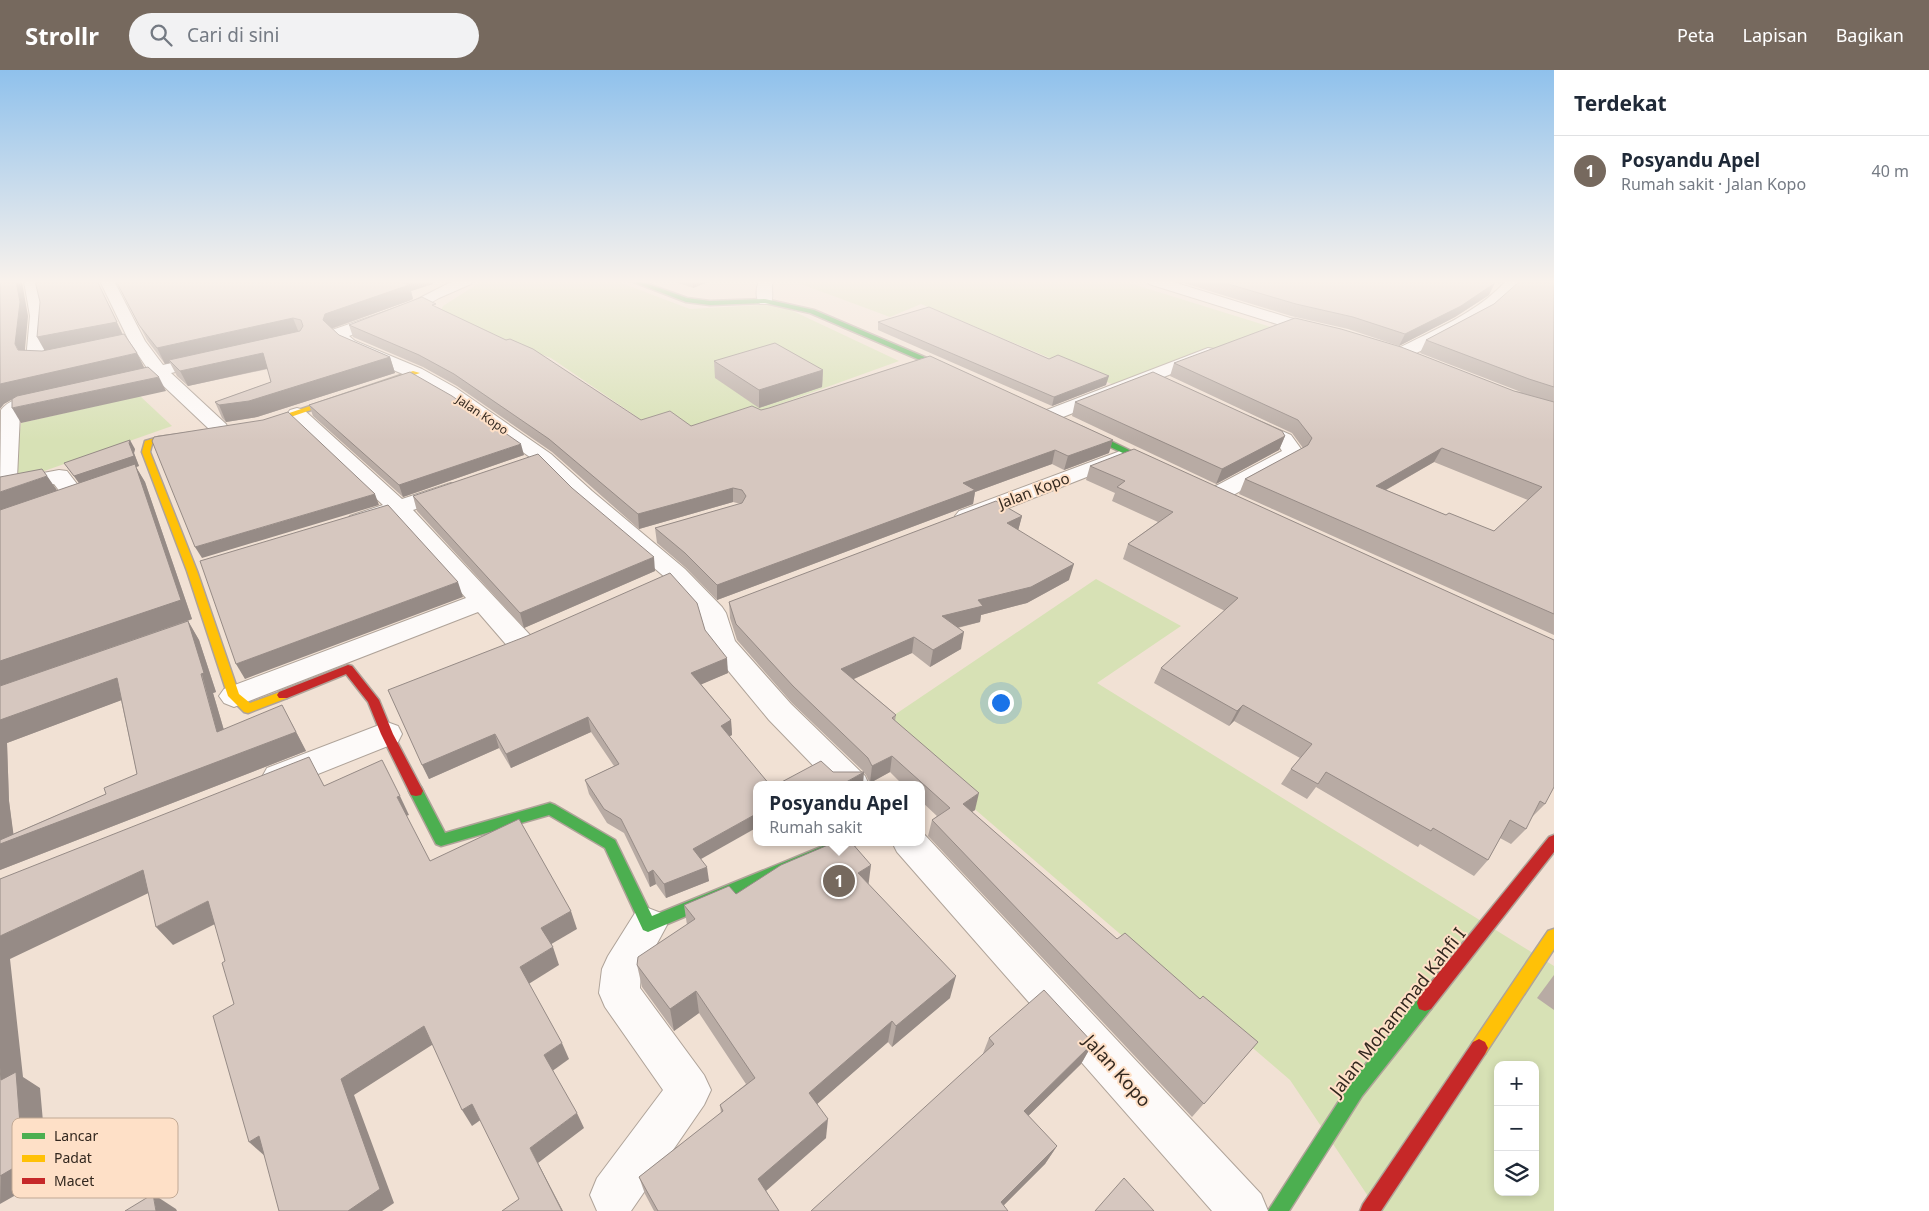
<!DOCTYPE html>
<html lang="id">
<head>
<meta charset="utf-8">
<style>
	body { margin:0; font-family:"Noto Sans",sans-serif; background:#f2f2f3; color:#1f2937 }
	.controls { position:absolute; right:15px; bottom:15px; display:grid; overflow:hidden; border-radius:10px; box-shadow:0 2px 8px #0003 }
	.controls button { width:45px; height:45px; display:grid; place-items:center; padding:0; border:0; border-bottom:1px solid #e0e1e3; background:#fff; color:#1f2937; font:25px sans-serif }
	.you { position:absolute; left:1000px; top:632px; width:18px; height:18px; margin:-12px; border:4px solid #fff; border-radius:50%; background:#1a73e8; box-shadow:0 0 0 8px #1a73e833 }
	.badge { display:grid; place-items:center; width:32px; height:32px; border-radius:50%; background:#76695e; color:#fff; font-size:16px; font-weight:700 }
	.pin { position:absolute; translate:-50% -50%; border:2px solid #fff; box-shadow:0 1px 5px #0006 }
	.popup { position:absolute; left:753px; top:711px; width:172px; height:65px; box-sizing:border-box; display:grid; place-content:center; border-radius:10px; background:#fff; filter:drop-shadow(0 1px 4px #0005); font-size:16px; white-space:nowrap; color:#747a83 }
	.popup b { font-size:19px; color:#1f2937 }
	.popup::after { content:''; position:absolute; left:50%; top:100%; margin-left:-10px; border:10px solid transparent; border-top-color:#fff }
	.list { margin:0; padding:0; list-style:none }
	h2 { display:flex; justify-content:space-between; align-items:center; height:65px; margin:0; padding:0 20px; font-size:21px }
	h2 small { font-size:16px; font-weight:400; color:#747a83 }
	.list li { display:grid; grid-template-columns:32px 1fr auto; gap:15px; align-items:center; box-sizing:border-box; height:70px; padding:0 20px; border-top:1px solid #e0e1e3 }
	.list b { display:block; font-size:19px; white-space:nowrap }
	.list p { margin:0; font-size:16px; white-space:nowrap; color:#747a83 }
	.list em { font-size:16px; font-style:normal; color:#747a83 }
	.icon { flex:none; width:28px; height:28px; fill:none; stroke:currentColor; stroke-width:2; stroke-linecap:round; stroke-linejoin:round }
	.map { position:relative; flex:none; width:1554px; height:1141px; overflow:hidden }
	header { display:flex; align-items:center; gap:30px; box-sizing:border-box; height:70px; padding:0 25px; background:#76695e; color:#fff }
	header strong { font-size:24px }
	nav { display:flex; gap:28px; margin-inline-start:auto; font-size:18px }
	.search { width:350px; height:45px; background:#f2f2f3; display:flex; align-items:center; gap:12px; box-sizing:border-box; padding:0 18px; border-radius:28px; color:#747a83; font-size:19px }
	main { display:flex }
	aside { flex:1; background:#fff }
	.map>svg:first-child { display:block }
	.green { fill:#d7e1b5; fill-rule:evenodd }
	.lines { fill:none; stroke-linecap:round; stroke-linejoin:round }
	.street-casing { stroke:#afa399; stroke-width:2 }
	.fast-casing { stroke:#afa399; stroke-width:3 }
	.slow-casing { stroke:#afa399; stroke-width:3 }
	.jam-casing { stroke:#afa399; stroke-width:3 }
	.street { fill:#fdfaf9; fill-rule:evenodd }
	.fast { fill:#4caf50; fill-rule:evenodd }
	.slow { fill:#ffc107; fill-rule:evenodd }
	.jam { fill:#c62828; fill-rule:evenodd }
	.wall { fill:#b8aba4; fill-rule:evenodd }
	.shaded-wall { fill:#968b86 }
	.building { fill:#d6c7bf; stroke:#968b86; fill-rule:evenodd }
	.labels { text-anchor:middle; stroke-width:4; stroke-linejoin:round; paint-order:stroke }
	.far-street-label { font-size:12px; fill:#33281f; stroke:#fee0c7 }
	.street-label { font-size:15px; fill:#33281f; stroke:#fee0c7 }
	.near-street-label { font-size:18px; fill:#33281f; stroke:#fee0c7 }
	.key { fill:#fee0c7; stroke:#c1a995; stroke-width:1 }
	.key-label { font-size:14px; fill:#33281f }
</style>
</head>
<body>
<header>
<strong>Strollr</strong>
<div class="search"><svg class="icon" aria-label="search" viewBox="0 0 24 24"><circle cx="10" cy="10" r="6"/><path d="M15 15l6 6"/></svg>Cari di sini</div>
<nav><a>Peta</a><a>Lapisan</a><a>Bagikan</a></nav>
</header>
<main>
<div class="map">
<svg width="1554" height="1141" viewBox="0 0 1554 1141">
	<rect width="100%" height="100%" fill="#f1e1d4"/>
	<g class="green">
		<polygon points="482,211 616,211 690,239 778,234 899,291 702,362 668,368 551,288 439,245 443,236"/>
		<polygon points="793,211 1123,211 1271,257 1119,317 921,234 890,247"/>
		<polygon points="140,326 172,356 13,412 21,353"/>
		<path d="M1096,509L1181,556L1097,613L1554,896V1141H1378L1290,1010L878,656ZM1498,995H1535V1122H1498Z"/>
	</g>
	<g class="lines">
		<g class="street-casing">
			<g id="street">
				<polygon points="24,211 38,211 46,246 44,286 63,282 69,283 72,287 69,291 44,296 29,294 26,290 30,246"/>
				<polygon points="100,211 114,211 145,271 163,295 209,284 215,285 218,289 215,293 171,303 226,354 229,361 226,365 219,367 212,365 209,359 154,307 117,316 111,315 108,311 111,307 147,298 129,271"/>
				<polygon points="453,211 473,211 471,214 439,228 420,239 349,266 355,271 422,299 456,318 551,384 592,421 685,499 722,537 726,543 735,571 791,634 865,706 869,715 832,715 769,650 712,581 708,574 700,546 667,509 576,431 537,392 442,326 410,307 343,279 330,264 332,260 410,233"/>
				<path d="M759,211H773C770,219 775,228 770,234H760C755,228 756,218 759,211Z"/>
				<polygon points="1147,211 1170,211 1290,248 1327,257 1329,260 1327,263 1321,265 1280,255 1149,214"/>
				<path d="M1506,211H1521C1495,249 1446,267 1407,288L1401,289L1395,288L1392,284L1395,280C1433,260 1476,244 1506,211Z"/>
				<polygon points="1208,278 1214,279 1217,283 1214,287 1058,349 1051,351 1044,349 1041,345 1044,341"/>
				<path d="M47,322L54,324L56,328L54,332L20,343L17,408L59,400L67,401L87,427L84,432C68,436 63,425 54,414L5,424L0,422L1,340C10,327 33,326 47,322Z"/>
				<polygon points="297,338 304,340 402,429 451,413 459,415 462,420 459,425 413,440 530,565 534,572 530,579 520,581 510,579 478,542 244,633 234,637 224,633 219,626 224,619 466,528 394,446 358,458 350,456 346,451 350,446 383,435 290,348 287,344 290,340"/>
				<polygon points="1250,347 1291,365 1304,383 1301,387 1228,428 1220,430 1212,428 1209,423 1212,418 1282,381 1277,373 1243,357 1240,353 1243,349"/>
				<polygon points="1123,380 1130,382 1133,386 1130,390 975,451 967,453 959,451 955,446 959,441"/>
				<polygon points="387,652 398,656 402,664 398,672 278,720 267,716 262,707 267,698"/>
				<polygon points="922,762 1261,1124 1268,1141 1212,1141 897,782 892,772 922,772"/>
				<polygon points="648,838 661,843 667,855 641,903 640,918 704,1005 711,1020 704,1035 631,1141 597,1141 590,1125 597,1108 663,1020 605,937 599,923 602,899 608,886 635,843"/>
			</g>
		</g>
		<g class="fast-casing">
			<g id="fast">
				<polygon points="631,211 640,211 687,228 710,231 765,229 814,240 962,303 955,305 810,243 765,233 710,235 686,232"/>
				<polygon points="1076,357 1082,357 1164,397 1160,400 1157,399 1076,361"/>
				<polygon points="416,716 421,717 445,763 550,733 555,735 615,770 652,846 833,772 856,772 854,776 648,862 643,860 605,778 549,745 441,776 436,774 409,721 411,717"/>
				<polygon points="1425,925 1431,927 1433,933 1431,939 1362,1026 1289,1141 1268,1141 1350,1014 1419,927"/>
			</g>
		</g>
		<g class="slow-casing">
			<g id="slow">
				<polygon points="413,301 420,303 258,358 251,356"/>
				<polygon points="190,363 193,363 193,367 160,371 152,374 150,382 197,501 239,624 250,633 283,621 287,622 289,625 287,628 248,643 244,642 228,626 187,501 142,382 145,371 159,367"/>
				<polygon points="1554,859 1554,879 1485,984 1479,987 1473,984 1470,978 1473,972 1548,861"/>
			</g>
		</g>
		<g class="jam-casing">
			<g id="jam">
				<polygon points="348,595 352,596 379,630 393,664 423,721 421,725 416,726 411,725 381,664 368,632 346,604 287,628 279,628 277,625 279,622"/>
				<polygon points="1554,765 1554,782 1431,939 1425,941 1419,939 1417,933 1419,927 1549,767"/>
				<polygon points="1479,969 1485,972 1488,978 1485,984 1381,1141 1360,1141 1363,1134 1473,972"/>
			</g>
		</g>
		<use href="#street" class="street"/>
		<use href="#fast" class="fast"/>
		<use href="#slow" class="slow"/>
		<use href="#jam" class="jam"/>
	</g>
	<g class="wall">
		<polygon points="116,211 433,214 411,221 413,229 332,259 339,265 390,287 395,303 257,347 226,352 222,348 215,332 271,312 268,299 188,316 177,306 170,293 165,294 147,270"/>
		<polygon points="672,211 710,211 693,218"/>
		<polygon points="1177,211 1487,211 1489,225 1455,247 1399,276 1348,259 1291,246"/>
		<polygon points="1489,211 1504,211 1500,214"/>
		<path d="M1554,211V565L1239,424L1245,409L1303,378L1292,363L1170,306L1174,293L1514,321L1521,322L1420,283L1426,270L1494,234L1519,213ZM1434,392L1528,430L1494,461L1446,445L1386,420Z"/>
		<polygon points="437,237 641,350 691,356 761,340 1109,383 1064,400 1052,394 975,422 973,434 717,530 686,498 657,473 655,458 741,434 733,432 639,459 552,382 457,316 423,297 353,267 349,255"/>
		<polygon points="878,252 1049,289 1106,315 1052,336 878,260"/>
		<polygon points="714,291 823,300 822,317 759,338 715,308"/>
		<polygon points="1075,332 1285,366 1279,380 1216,414 1072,346"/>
		<polygon points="309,335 524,385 403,427 313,346"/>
		<path d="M135,379L134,383L139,396L136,397L145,412L192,549L188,551L199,570L216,622L213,623L224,660L292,654L306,681L0,800V616L47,406L57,421L79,413L64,393ZM121,630L137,704L106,724L13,764L9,731L7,673Z"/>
		<polygon points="1090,396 1554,570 1545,734 1531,748 1526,759 1511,774 1500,768 1488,790 1474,806 1420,774 1418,777 1316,717 1307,729 1281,714 1291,699 1300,688 1234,651 1229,656 1154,613 1161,598 1225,541 1123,489 1128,474 1158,452 1112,431 1115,423 1086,410"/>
		<polygon points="413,426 655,501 524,558 417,441"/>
		<polygon points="1022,446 1018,460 1069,510 1027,533 981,545 980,552 958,558 961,579 930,597 912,583 854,609 896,645 895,651 975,740 972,742 1117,869 1258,972 1192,1047 928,766 932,750 937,746 922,732 922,715 903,715 890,702 870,713 866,705 864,703 833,702 864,702 792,633 737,570 730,548 729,532"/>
		<polygon points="705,560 728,603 701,614 731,650 732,665 730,666 701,789 709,811 666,828 656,814 650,817 624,763 607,753 589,724 585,710 614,696 591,662 511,698 499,678 429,709 388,620"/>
		<polygon points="868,814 950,928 892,977 888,972 817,1034 826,1068 766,1121 779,1141 654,1141 645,1124 639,1107 721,1043 720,1035 746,1014 699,943 674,961 642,917 637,895 687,855 684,835 736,824"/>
		<polygon points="1554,905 1554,940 1537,928"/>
		<polygon points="989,968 1093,973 1081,994 1028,1046 1057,1076 1045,1094 1004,1135 811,1141 982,986"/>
	</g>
	<g class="shaded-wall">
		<polygon points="16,211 22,211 22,212 28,246 24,290 15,274"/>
		<polygon points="97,211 99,211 98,212 124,267 46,283 37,267"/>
		<polygon points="398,211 433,211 433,214 411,221 413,229 409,231 330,259 323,250 325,244"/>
		<polygon points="693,211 710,211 693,218"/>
		<polygon points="1495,213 1489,225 1455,247 1399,276 1405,264"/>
		<polygon points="293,248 299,263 169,290 170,293 165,294 157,278"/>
		<polygon points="137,283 145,299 13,329 4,334 0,339 0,314 2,313"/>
		<polygon points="263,283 270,298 188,316 180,301"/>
		<polygon points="390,287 395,303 257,347 226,352 219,335"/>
		<polygon points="823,300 822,317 759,338 759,320"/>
		<polygon points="1109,306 1106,315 1052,336 1054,327"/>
		<polygon points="159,307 166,321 21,353 12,338"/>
		<polygon points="1285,366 1279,380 1216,414 1222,399"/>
		<polygon points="130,370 135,379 134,383 139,396 136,397 145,412 192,549 0,616 0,591 81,416 74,406 129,373"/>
		<polygon points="1113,370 1109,383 1064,400 1068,386"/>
		<polygon points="521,374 524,385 403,427 399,415"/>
		<polygon points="1442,378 1434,392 1368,430 1376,416"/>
		<polygon points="1055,380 1052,394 975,422 973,434 717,530 717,515 963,413"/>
		<polygon points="47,406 59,423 0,444 0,422"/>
		<polygon points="733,418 733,432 639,459 638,444"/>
		<polygon points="375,424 379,435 202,488 195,477"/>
		<polygon points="1022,446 1018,461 1007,453"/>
		<polygon points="654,487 655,501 524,558 520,543"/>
		<polygon points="1074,494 1069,510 1027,533 981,545 980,552 939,562 942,546 978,530"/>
		<polygon points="458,512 463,527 245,609 236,594"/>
		<polygon points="188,551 199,570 216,622 213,623 230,681 217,662"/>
		<polygon points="964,562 961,579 930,597 933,580"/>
		<polygon points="914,567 912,583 840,615 841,599"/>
		<polygon points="727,588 728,603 693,618 691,603"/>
		<polygon points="117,608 130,627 7,673 9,731 14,768 296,662 282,635 306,681 0,800 0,650"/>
		<polygon points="1243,635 1234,651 1229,656 1237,641"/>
		<polygon points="588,647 591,662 511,698 506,684"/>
		<polygon points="731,650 732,665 722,670 721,656"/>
		<polygon points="495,664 499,678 429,709 422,695"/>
		<polygon points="892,686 890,702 870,713 872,696"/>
		<polygon points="864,702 863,715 841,715"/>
		<polygon points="979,723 975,740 959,750 963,734"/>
		<polygon points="400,726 409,745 406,746 397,727"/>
		<polygon points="756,744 756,758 694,793 693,779"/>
		<polygon points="871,795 868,818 858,803"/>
		<polygon points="707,797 709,811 666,828 664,814"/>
		<polygon points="143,800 159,818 10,889 23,1007 40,1018 44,1063 49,1066 53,1104 0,1134 1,1010 0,998 0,866"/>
		<polygon points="653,800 656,814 650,817 648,803"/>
		<polygon points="208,831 223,850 173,875 156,857"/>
		<polygon points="571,841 577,859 548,876 541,858"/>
		<polygon points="553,877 559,895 527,915 520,897"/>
		<polygon points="956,906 950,928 892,977 896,956"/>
		<polygon points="696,921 699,943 674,961 670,939"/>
		<polygon points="892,951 888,972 808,1042 809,1023"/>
		<polygon points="424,956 435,973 354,1025 394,1133 382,1141 348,1141 341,1009"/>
		<polygon points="562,973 569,989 551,1002 544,985"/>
		<polygon points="1093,973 1081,994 1014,1060 1024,1041"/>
		<polygon points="472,1034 482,1049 472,1056 462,1040"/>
		<polygon points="577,1043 584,1058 538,1093 563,1141 562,1141 530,1078"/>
		<polygon points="828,1049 826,1068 759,1127 758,1109"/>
		<polygon points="259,1066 266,1087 249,1072"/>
		<polygon points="1057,1076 1045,1094 998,1141 1001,1132"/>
		<polygon points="153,1124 176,1139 177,1141 156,1141"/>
	</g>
	<g class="building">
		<polygon points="0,211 16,211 20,232 15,274 18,280 42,281 124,264 137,283 0,314"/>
		<polygon points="35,211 97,211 117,252 37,267 40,232"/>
		<polygon points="116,211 400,211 409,215 325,244 323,250 339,265 390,287 249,331 219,335 215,332 271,312 263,283 180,301 169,290 300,261 303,256 301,250 293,248 157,278 139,255"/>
		<polygon points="1218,211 1487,211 1495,213 1461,236 1405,264 1353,247 1296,234"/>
		<polygon points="1520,211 1554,211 1554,317 1529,309 1426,270 1494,234"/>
		<polygon points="422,227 436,234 432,235 506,270 510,269 533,279 641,350 670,341 691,356 752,336 761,340 769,338 930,286 1113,370 1068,386 1055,380 963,413 975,420 717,515 685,483 655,458 742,433 746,426 742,420 733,418 638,444 549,369 454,304 419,285 349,255"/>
		<polygon points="929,237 1049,289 1058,285 1109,306 1054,327 878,252"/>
		<path d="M1295,248L1341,259L1401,277L1514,321L1554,332V544L1245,409L1308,375L1312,368L1298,350L1174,293ZM1442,378L1542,417L1494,461L1449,443L1446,445L1376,416Z"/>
		<polygon points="775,273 823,300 759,320 714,291"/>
		<polygon points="148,297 159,307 12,338 12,329 17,326"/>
		<polygon points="410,302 452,326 521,374 399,415 309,335"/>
		<polygon points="1153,302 1282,361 1285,366 1222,399 1075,332"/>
		<polygon points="288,342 375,424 195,477 152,371 154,367 263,350"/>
		<polygon points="130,370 129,373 134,386 74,406 64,393"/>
		<polygon points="1134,379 1554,570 1554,717 1545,734 1540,731 1526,759 1510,750 1488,790 1433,758 1431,761 1326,702 1318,714 1291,699 1312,674 1243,635 1237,641 1161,598 1238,528 1128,474 1173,442 1117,417 1125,411 1090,396"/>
		<polygon points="538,384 572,418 654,487 520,543 413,426"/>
		<polygon points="135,394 181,530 0,591 0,440"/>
		<polygon points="42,399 47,406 0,422 0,407"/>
		<polygon points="996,431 1022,446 1007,453 1074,494 1031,517 978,530 983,536 942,546 964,562 933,580 914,567 841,599 896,645 892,648 979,723 963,734 1117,869 1125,863 1200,929 1203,926 1258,972 1204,1034 932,750 950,738 892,686 872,696 868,688 793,616 736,554 729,532"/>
		<polygon points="388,435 458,512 236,594 200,491"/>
		<polygon points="670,503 697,533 705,560 727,588 691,603 731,650 721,656 770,715 756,715 756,744 693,779 707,797 664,814 653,800 648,803 621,749 604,739 585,710 619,694 588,647 506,684 495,664 422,695 388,620 527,566"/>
		<polygon points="188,551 204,603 201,604 217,662 282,635 296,662 0,774 0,770 106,724 104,718 137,704 117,608 0,650 0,616"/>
		<polygon points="309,687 324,716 382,690 400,726 397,727 430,791 519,749 571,841 541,858 553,877 520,897 562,973 544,985 577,1043 530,1078 562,1141 502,1141 519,1129 472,1034 462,1040 424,956 341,1009 380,1119 348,1141 279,1141 259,1066 249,1072 213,946 234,934 222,893 225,891 208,831 156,857 143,800 0,866 0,809"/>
		<polygon points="821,691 833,702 864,702 841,715 776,715"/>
		<polygon points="835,772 851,772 871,795 858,803 956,906 896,956 892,951 809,1023 828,1049 758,1109 779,1141 658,1141 639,1107 723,1041 720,1035 755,1008 696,921 670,939 637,895 638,887 695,849 684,835 729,816 736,824 781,795"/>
		<polygon points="1044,920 1093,973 1024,1041 1057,1076 1001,1132 1008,1141 811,1141 994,974 989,968"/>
		<polygon points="0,998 1,1010 16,1002 20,1054 25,1051 29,1089 0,1106"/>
		<polygon points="1124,1108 1154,1141 1095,1141"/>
		<polygon points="153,1124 156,1141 125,1141"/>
	</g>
	<linearGradient id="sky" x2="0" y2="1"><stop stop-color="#8fc1ec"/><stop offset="0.57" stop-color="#f9f2ec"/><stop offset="1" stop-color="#f9f2ec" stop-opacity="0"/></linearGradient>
	<rect width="1554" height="371" fill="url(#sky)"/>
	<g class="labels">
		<g class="far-street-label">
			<text transform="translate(482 345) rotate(34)" y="4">Jalan Kopo</text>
		</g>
		<g class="street-label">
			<text transform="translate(1034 421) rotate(-21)" y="5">Jalan Kopo</text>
		</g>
		<g class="near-street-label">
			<text transform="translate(1398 942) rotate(-52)" y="6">Jalan Mohammad Kahfi I</text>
			<text transform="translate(1117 1001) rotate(48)" y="6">Jalan Kopo</text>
		</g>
	</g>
	<rect x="12" y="1048" width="166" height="80" rx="8" class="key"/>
	<rect x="22" y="1063" width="23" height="6" fill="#4caf50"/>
	<rect x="22" y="1085" width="23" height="7" fill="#ffc107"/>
	<rect x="22" y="1108" width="23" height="6" fill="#c62828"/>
	<g class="key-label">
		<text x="54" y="1071">Lancar</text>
		<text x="54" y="1093">Padat</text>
		<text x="54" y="1116">Macet</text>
	</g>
</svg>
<div class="controls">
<button>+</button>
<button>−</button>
<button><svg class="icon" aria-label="layers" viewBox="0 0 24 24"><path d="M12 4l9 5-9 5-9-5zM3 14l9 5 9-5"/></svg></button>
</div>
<div class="you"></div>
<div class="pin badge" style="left:839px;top:811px">1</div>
<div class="popup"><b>Posyandu Apel</b>Rumah sakit</div>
</div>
<aside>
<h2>Terdekat<small></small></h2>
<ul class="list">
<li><span class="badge">1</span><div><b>Posyandu Apel</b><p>Rumah sakit · Jalan Kopo</p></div><em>40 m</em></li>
</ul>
</aside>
</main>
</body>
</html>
